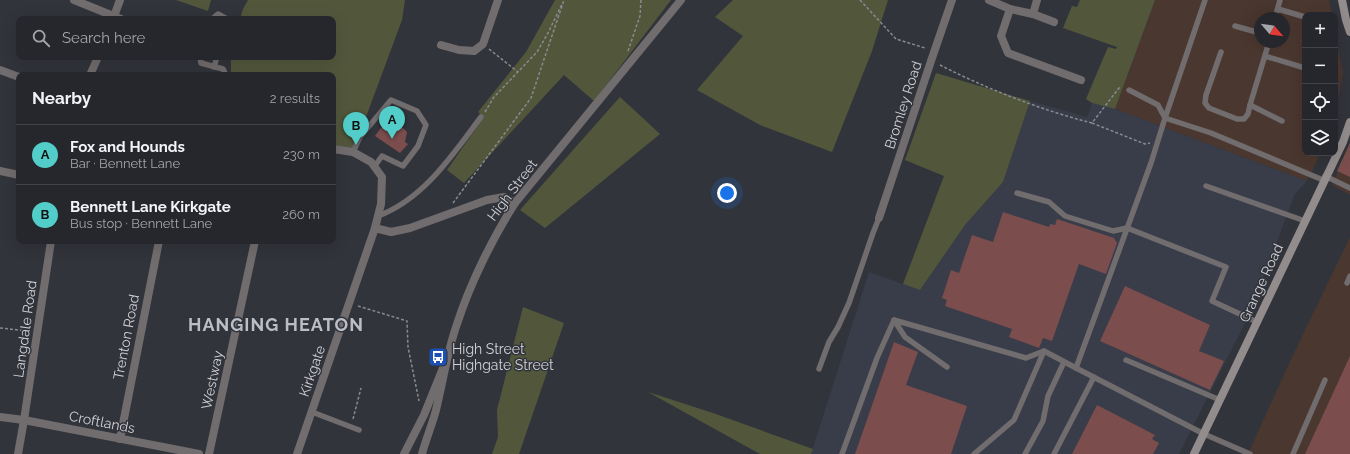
<!DOCTYPE html>
<html lang="en">
<head>
<meta charset="utf-8">
<style>
	body { margin:0; font-family:Raleway,sans-serif; background:#2e2f34; color:#f1f3f6 }
	.controls { position:absolute; right:12px; top:12px; display:grid; overflow:hidden; border-radius:8px; box-shadow:0 4px 16px #0002 }
	.controls button { width:36px; height:36px; display:grid; place-items:center; padding:0; border:0; border-bottom:1px solid #424448; background:#26272c; color:#f1f3f6; font:20px sans-serif }
	.compass { position:absolute; left:1254px; top:12px; width:36px; height:36px; border-radius:50%; background:#26272c; box-shadow:0 4px 16px #0002; rotate:119deg }
	.you { position:absolute; left:727px; top:193px; width:14px; height:14px; margin:-10px; border:3px solid #fff; border-radius:50%; background:#1a73e8; box-shadow:0 0 0 6px #1a73e833 }
	.badge { display:grid; place-items:center; width:26px; height:26px; border-radius:50%; background:#53cdc9; color:#111; font-size:13px; font-weight:700 }
	.pin { position:absolute; translate:-50% -33px; filter:drop-shadow(0 1px 2px #0008) }
	.pin::after { content:''; position:absolute; top:21px; width:14px; height:12px; background:inherit; clip-path:polygon(0 0,100% 0,50% 100%) }
	.list { margin:0; padding:0; list-style:none }
	h2 { display:flex; justify-content:space-between; align-items:center; height:52px; margin:0; padding:0 16px; font-size:17px }
	h2 small { font-size:13px; font-weight:400; color:#a4a5a9 }
	.list li { display:grid; grid-template-columns:26px 1fr auto; gap:12px; align-items:center; box-sizing:border-box; height:60px; padding:0 16px; border-top:1px solid #424448 }
	.list b { display:block; font-size:15px; white-space:nowrap }
	.list p { margin:0; font-size:13px; white-space:nowrap; color:#a4a5a9 }
	.list em { font-size:13px; font-style:normal; color:#a4a5a9 }
	.icon { flex:none; width:22px; height:22px; fill:none; stroke:currentColor; stroke-width:2; stroke-linecap:round; stroke-linejoin:round }
	.map { position:relative; flex:none; width:1350px; height:454px; overflow:hidden }
	.search { position:absolute; background:#26272c; box-shadow:0 4px 16px #0002; left:16px; top:16px; width:320px; height:44px; display:flex; align-items:center; gap:10px; box-sizing:border-box; padding:0 14px; border-radius:8px; color:#a4a5a9; font-size:15px }
	.panel { position:absolute; background:#26272c; box-shadow:0 4px 16px #0002; left:16px; top:72px; width:320px; height:172px; border-radius:8px }
	.map>svg:first-child { display:block }
	.commercial { fill:#4a372f; fill-rule:evenodd }
	.built { fill:#393c49 }
	.green { fill:#52573c }
	.building { fill:#7b4d4d }
	.lines { fill:none; stroke-linecap:round; stroke-linejoin:round }
	.path { stroke:#888a90; stroke-width:1.5; stroke-dasharray:3 2; stroke-linecap:butt }
	.service { stroke:#716c6d; stroke-width:5.5 }
	.minor { stroke:#716c6d; stroke-width:8 }
	.tertiary { stroke:#716c6d; stroke-width:8 }
	.secondary { stroke:#938c8c; stroke-width:8 }
	.labels { text-anchor:middle; stroke-width:3; stroke-linejoin:round; paint-order:stroke }
	.street-label { font-size:14px; fill:#d1d2d7; stroke:#32343b }
	.poi-label { font-size:14px; fill:#d1d2d7; stroke:#32343b; text-anchor:start }
	.district-label { font-size:18px; font-weight:bold; letter-spacing:1px; fill:#bcbec7; stroke:#32343b }
</style>
</head>
<body>
<div class="map">
<svg width="1350" height="454" viewBox="0 0 1350 454">
	<rect width="100%" height="100%" fill="#32343b"/>
	<g class="commercial">
		<path d="M1155,0H1329L1332,15H1305V153H1321L1307,181L1115,109ZM1260,18H1284V42H1260Z"/>
		<polygon points="1335,32 1343,73 1335,113"/>
		<polygon points="1350,145 1350,195 1332,185"/>
		<polygon points="1350,237 1350,454 1248,454 1292,357"/>
	</g>
	<polygon class="built" points="1030,101 1087,117 1092,103 1115,109 1307,181 1295,194 1250,313 1179,454 811,454 869,272 920,290 965,225 1003,182"/>
	<g class="green">
		<polygon points="176,0 211,0 208,11"/>
		<polygon points="248,0 405,0 402,20 353,152 333,149 333,75 231,75 231,57 333,57 333,19 240,19 243,9"/>
		<polygon points="555,0 671,0 594,101 564,75 464,183 447,170 484,117 478,112 526,52"/>
		<polygon points="733,0 888,0 872,51 832,152 760,125 697,90 743,36 715,17"/>
		<polygon points="1080,0 1155,0 1115,109 1092,103 1086,99 1108,47 1116,49 1117,47 1063,28 1072,6 1077,7"/>
		<polygon points="936,73 1030,101 1003,182 965,225 920,290 903,284 944,176 905,160"/>
		<polygon points="620,97 660,134 545,228 520,210"/>
		<polygon points="523,307 564,323 519,454 492,454 498,437 497,410"/>
		<polygon points="648,392 713,413 813,449 811,454 760,454"/>
	</g>
	<g class="building">
		<polygon points="386,121 390,122 394,128 397,125 401,126 407,132 405,142 408,144 400,153 375,136"/>
		<polygon points="1350,143 1350,177 1337,171"/>
		<polygon points="1003,212 1049,227 1050,224 1055,225 1057,219 1114,238 1117,243 1106,274 1079,264 1052,341 1043,338 1039,348 1009,337 1012,329 945,306 947,300 942,298 951,270 959,273 972,235 993,242"/>
		<polygon points="1125,286 1210,325 1199,351 1224,361 1210,390 1100,341"/>
		<polygon points="894,342 918,352 906,385 967,406 951,454 855,454"/>
		<polygon points="1350,356 1350,454 1305,454"/>
		<polygon points="1097,405 1155,435 1152,439 1159,443 1153,454 1072,454"/>
	</g>
	<g class="lines">
		<g class="path">
			<polyline points="860,0 896,39 925,48"/>
			<polyline points="489,49 518,72"/>
			<polyline points="628,51 640,16 641,0"/>
			<path d="M940,65C987,89 1041,110 1092,123L1119,88L1121,89"/>
			<polyline points="485,112 494,97 537,52 548,33 562,4"/>
			<polyline points="1092,123 1145,144 1150,143"/>
			<polyline points="453,203 531,98 564,0"/>
			<polyline points="358,306 407,321 408,347 419,401"/>
			<polyline points="0,328 28,331"/>
			<polyline points="353,419 361,388"/>
		</g>
		<g class="service">
			<polyline points="1205,0 1165,118 1151,163 1076,368 1204,434 1250,454"/>
			<polyline points="1278,9 1305,17"/>
			<polyline points="1275,18 1280,0"/>
			<polyline points="212,19 218,14 227,19"/>
			<polyline points="1235,26 1260,33"/>
			<polyline points="1269,42 1250,105 1282,121"/>
			<polyline points="1221,52 1206,95 1205,103 1209,108 1237,119 1244,119 1248,114 1250,105"/>
			<polyline points="1265,56 1305,68"/>
			<polyline points="200,57 201,63 223,69 225,73 225,75"/>
			<polyline points="214,67 217,57"/>
			<polyline points="1129,90 1158,105 1165,118 1211,133 1323,180"/>
			<polyline points="353,152 360,137 391,100 417,111 426,125 418,146 403,166 382,156 374,167"/>
			<polyline points="1325,176 1350,188"/>
			<polyline points="1206,186 1305,221"/>
			<polyline points="1017,193 1049,202 1065,216 1113,231 1127,228 1226,267 1212,301 1257,322"/>
			<path d="M378,216C424,199 453,154 481,117"/>
			<polyline points="1347,283 1350,276"/>
			<polyline points="1126,360 1220,400"/>
			<polyline points="947,367 905,337 894,320 1026,358 1044,351 1076,368"/>
			<polyline points="819,369 829,342 838,327 849,303 873,233 879,218"/>
			<polyline points="312,412 359,430"/>
			<polyline points="842,454 877,358 894,320"/>
			<polyline points="974,454 1014,420 1044,351"/>
			<polyline points="1025,454 1043,421 1048,396 1064,362"/>
			<polyline points="1054,454 1094,377"/>
			<polyline points="1293,454 1325,380"/>
		</g>
		<g class="minor">
			<polyline points="74,0 121,19"/>
			<polyline points="989,0 1010,9 1033,14"/>
			<polyline points="1037,0 1033,14 1054,22"/>
			<polyline points="1010,9 1001,36 1008,53 1081,80"/>
			<polyline points="113,19 120,0"/>
			<polyline points="441,45 459,50 474,51 483,44 498,0"/>
			<polyline points="0,70 19,77"/>
			<polyline points="90,75 98,57"/>
			<polyline points="0,171 19,175"/>
			<polyline points="879,218 931,61 952,0"/>
			<polyline points="375,228 391,232 410,228 487,200 504,197 515,203"/>
			<polyline points="0,417 24,420 199,454"/>
			<polyline points="120,439 159,241"/>
			<polyline points="18,454 24,420 51,241"/>
			<polyline points="209,454 255,241"/>
			<polyline points="297,454 375,228 381,204 382,177 371,162 353,152 333,149"/>
			<polyline points="404,454 424,415 443,368"/>
		</g>
		<path class="tertiary" d="M422,454C426,439 432,425 436,410C443,382 447,352 457,324C470,284 492,239 515,203L681,0"/>
		<g class="secondary">
			<polyline points="1342,0 1346,20 1350,32"/>
			<polyline points="1194,454 1343,142 1350,122"/>
		</g>
	</g>
	<defs>
		<g id="bus-square" transform="scale(1)"><rect x="-9" y="-9" width="18" height="18" rx="4" fill="#1a4fb4" stroke="#32343b"/><path d="M-5-6H5V4H4V6H2V4H-2V6H-4V4H-5ZM-3.5-4V0h7V-4ZM-3.5 1.2v1.5H-2V1.2ZM2 1.2v1.5H3.5V1.2Z" fill="#fff"/></g>
	</defs>
	<g fill-rule="evenodd">
		<use href="#bus-square" x="438" y="357"/>
	</g>
	<g class="labels">
		<g class="street-label">
			<text transform="translate(903 105) rotate(-72)" y="5">Bromley Road</text>
			<text transform="translate(512 190) rotate(-53)" y="5">High Street</text>
			<text transform="translate(1261 283) rotate(-65)" y="5">Grange Road</text>
			<text transform="translate(25 329) rotate(-82)" y="5">Langdale Road</text>
			<text transform="translate(126 337) rotate(-79)" y="5">Trenton Road</text>
			<text transform="translate(312 371) rotate(-71)" y="5">Kirkgate</text>
			<text transform="translate(212 380) rotate(-78)" y="5">Westway</text>
			<text transform="translate(102 422) rotate(11)" y="5">Croftlands</text>
		</g>
		<g class="poi-label">
			<text x="452" y="354">High Street<tspan x="452" dy="16">Highgate Street</tspan></text>
		</g>
		<g class="district-label">
			<text x="276" y="331">HANGING HEATON</text>
		</g>
	</g>
</svg>
<div class="controls">
<button>+</button>
<button>−</button>
<button><svg class="icon" aria-label="locate" viewBox="0 0 24 24"><circle cx="12" cy="12" r="6"/><path d="M12 2v4M12 18v4M2 12h4M18 12h4"/></svg></button>
<button><svg class="icon" aria-label="layers" viewBox="0 0 24 24"><path d="M12 4l9 5-9 5-9-5zM3 14l9 5 9-5"/></svg></button>
</div>
<svg class="compass" viewBox="-18 -18 36 36"><path d="M0-13l5 13h-10z" fill="#e53935"/><path d="M0 13l5-13h-10z" fill="#a4a5a9"/></svg>
<div class="you"></div>
<div class="pin badge" style="left:392px;top:139px">A</div>
<div class="pin badge" style="left:356px;top:145px">B</div>
<div class="search"><svg class="icon" aria-label="search" viewBox="0 0 24 24"><circle cx="10" cy="10" r="6"/><path d="M15 15l6 6"/></svg>Search here</div>
<section class="panel">
<h2>Nearby<small>2 results</small></h2>
<ul class="list">
<li><span class="badge">A</span><div><b>Fox and Hounds</b><p>Bar · Bennett Lane</p></div><em>230 m</em></li>
<li><span class="badge">B</span><div><b>Bennett Lane Kirkgate</b><p>Bus stop · Bennett Lane</p></div><em>260 m</em></li>
</ul>
</section>
</div>
</body>
</html>
